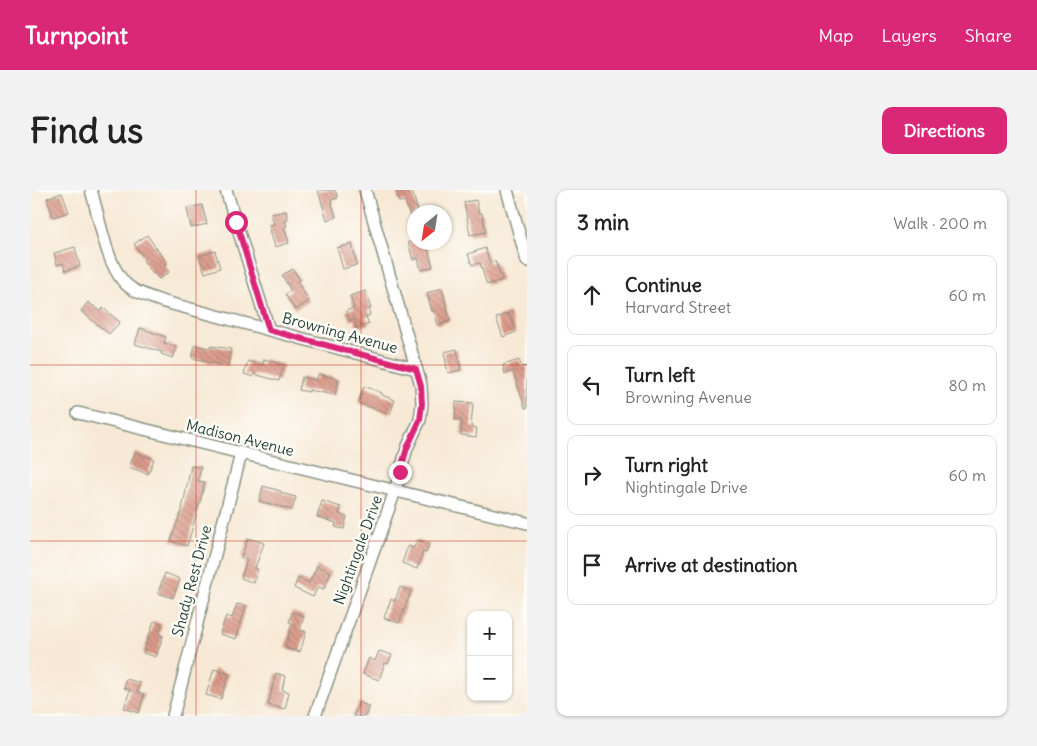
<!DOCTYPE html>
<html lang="en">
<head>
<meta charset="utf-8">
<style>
	body { margin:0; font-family:Delius,sans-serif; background:#f2f2f2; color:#222 }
	.controls { position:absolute; right:15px; bottom:15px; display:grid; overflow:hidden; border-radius:10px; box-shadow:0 1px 4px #0004 }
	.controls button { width:45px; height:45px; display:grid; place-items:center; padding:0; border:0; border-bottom:1px solid #e0e0e0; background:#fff; color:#222; font:25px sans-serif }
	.compass { position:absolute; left:377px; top:15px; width:45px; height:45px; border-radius:50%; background:#fff; box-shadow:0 1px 4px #0004; rotate:210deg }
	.stop { position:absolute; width:15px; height:15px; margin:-11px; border:4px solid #db2777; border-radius:50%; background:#fff }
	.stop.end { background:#db2777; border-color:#fff; box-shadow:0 1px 5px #0008 }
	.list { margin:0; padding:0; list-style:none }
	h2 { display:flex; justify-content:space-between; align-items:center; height:65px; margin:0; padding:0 20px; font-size:21px }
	h2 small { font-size:16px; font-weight:400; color:#767676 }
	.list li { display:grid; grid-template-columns:32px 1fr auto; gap:15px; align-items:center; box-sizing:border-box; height:80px; margin:0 10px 10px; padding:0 10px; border:1px solid #e0e0e0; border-radius:10px }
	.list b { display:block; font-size:19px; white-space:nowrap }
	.list p { margin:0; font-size:16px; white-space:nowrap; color:#767676 }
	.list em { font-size:16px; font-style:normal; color:#767676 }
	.icon { flex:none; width:28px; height:28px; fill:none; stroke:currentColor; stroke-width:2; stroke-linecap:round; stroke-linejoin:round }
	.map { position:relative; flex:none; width:497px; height:526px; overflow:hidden; border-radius:10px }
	header { display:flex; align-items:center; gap:30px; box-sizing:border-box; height:70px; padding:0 25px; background:#db2777; color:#fff }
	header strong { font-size:24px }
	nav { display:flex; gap:28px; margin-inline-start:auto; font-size:18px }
	.intro { display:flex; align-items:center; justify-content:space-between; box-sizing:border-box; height:120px; padding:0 30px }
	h1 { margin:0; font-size:35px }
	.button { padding:12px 22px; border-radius:10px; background:#db2777; color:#fff; font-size:18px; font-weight:700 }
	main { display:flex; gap:30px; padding:0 30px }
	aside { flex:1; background:#fff; border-radius:10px; box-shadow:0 1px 4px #0004 }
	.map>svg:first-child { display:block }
	.building { fill:url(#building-back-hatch) }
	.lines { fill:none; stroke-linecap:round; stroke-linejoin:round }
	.minor-casing { stroke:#8b9384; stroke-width:14 }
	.minor { stroke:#fff; stroke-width:11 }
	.route { stroke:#db2777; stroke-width:6 }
	.grid { fill:none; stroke:#c8321e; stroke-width:1; stroke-opacity:0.55 }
	.labels { text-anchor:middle; stroke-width:5; stroke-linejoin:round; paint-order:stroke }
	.street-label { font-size:15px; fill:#1f3d34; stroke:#fdfcf7 }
</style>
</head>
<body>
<header>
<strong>Turnpoint</strong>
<nav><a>Map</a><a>Layers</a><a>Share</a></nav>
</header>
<div class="intro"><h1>Find us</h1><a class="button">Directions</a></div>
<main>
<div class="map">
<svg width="497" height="526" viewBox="0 0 497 526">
	<defs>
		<pattern id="building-back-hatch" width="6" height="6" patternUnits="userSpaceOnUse" patternTransform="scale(1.25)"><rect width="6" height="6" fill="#dc9a89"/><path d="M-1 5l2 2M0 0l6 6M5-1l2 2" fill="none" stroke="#b27f71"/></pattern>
	</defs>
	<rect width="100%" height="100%" fill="#fdfcf7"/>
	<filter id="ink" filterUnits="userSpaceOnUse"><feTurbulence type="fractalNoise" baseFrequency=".02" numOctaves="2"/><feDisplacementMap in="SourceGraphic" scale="10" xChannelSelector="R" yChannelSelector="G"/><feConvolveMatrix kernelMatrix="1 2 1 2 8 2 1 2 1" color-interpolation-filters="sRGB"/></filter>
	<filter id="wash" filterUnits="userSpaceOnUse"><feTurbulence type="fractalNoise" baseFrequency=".0096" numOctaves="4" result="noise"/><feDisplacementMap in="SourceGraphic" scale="20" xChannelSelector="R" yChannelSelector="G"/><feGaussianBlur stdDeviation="1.12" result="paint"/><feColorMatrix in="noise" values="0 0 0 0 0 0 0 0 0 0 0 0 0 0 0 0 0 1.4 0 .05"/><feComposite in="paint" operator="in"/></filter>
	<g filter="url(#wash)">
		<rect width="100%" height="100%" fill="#f7e9d5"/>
		<g id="blocks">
			<g class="building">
				<polygon points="288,0 305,0 308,8 301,10 306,27 297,30"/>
				<polygon points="366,0 382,0 388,22 384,22 384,24 380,26 375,11 369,12"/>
				<polygon points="32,3 39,22 23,27 17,8"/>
				<polygon points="446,10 449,23 452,23 456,42 440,45 434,12"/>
				<polygon points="172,15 177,34 161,38 157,18"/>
				<polygon points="256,21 258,30 255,31 257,36 254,37 259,53 245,57 239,36 244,34 241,24"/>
				<polygon points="117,45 137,73 134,76 139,82 129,89 124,83 123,84 113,70 115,69 104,54"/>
				<polygon points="378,52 396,52 403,77 391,80 388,68 383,70"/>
				<polygon points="322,54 327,75 313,79 307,58"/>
				<polygon points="45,57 50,76 35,81 33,73 27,75 24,63"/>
				<polygon points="455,58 460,73 465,71 472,90 457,95 450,73 442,75 438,64"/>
				<polygon points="185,61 190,78 175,83 169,66"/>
				<polygon points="263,79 270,90 267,91 279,111 265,120 255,104 261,101 252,85"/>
				<polygon points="412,98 420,131 408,135 404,121 402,121 397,103"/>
				<polygon points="335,101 341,119 338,119 340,125 336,127 339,134 327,138 324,129 320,131 316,121 324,118 320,106"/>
				<polygon points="58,112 70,121 73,118 90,132 79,144 51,121"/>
				<polygon points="479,123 486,142 473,147 466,128"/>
				<polygon points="110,138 136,147 134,153 147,157 143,168 131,164 132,162 105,154"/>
				<polygon points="165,155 180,158 181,156 201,159 198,176 177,172 177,171 162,168"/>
				<polygon points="427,159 431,180 418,183 414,162"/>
				<polygon points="234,169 254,175 249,191 224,184 223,187 214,184 218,171 233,175"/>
				<polygon points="489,170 492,177 497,176 497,218 495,218 483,181 475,184 473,175"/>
				<polygon points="288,184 309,189 305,205 279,200 279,202 269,200 272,187 287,190"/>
				<polygon points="334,196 352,203 352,205 365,210 360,224 328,213"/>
				<polygon points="426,212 443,213 441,237 447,238 446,247 431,245 432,230 425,230"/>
				<polygon points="105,262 124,269 118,284 99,277"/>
				<polygon points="161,276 171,277 168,291 175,292 170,312 157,356 141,351 150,324 151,324"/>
				<polygon points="233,296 251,301 251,303 266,307 262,320 229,311"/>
				<polygon points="292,311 311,317 309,324 317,327 314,339 305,337 306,333 287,327"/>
				<polygon points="218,348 234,353 225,378 228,379 224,393 211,388 217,370 211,368"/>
				<polygon points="387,350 399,354 396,363 393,362 387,379 372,373 378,356 384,358"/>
				<polygon points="287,376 301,382 294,399 288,397 283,407 264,398 268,388 279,393"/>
				<polygon points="135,383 150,389 143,408 128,403"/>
				<polygon points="370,397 381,401 369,433 354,428 361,409 365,411"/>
				<polygon points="207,414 216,416 206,449 190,444 196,426 202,428"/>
				<polygon points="262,422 274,426 270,440 276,442 270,462 255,458 262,433 259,432"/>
				<polygon points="124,431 132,434 129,445 133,446 126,467 113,463"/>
				<polygon points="349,461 362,465 358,474 355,473 349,490 333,484 339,468 345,471"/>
				<polygon points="184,479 199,484 191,509 176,505"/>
				<polygon points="246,483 255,486 252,500 259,502 255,519 238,515"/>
				<polygon points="96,489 110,493 107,502 114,504 109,523 94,518 100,500 94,498"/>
				<polygon points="329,512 339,517 335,526 323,526"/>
			</g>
		</g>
	</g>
	<g filter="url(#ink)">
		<use href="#blocks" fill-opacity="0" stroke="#8b9384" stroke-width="1"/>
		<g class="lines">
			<g class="minor-casing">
				<g id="minor">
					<path d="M61,0C69,26 76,72 93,91C102,102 118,106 131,111L386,179"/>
					<polyline points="196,0 239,140"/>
					<polyline points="477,0 497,71"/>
					<polyline points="48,223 497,333"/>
					<polyline points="143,526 211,264"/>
					<polyline points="285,526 365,301 377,258 390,230 392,214 391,195 335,0"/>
				</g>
			</g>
			<use href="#minor" class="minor"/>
		</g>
	</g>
	<g class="lines" filter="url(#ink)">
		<polyline class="route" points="206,32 239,140 386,179 391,196 392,214 390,230 377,258 370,282"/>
	</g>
	<path class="grid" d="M166,0V526M331,0V526M0,175H497M0,351H497"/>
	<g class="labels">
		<g class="street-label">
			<text transform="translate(310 143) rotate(15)" y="5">Browning Avenue</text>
			<text transform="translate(210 248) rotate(14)" y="5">Madison Avenue</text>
			<text transform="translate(328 360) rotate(-70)" y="5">Nightingale Drive</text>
			<text transform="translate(162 391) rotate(-75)" y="5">Shady Rest Drive</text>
		</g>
	</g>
</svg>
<div class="controls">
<button>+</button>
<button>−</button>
</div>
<svg class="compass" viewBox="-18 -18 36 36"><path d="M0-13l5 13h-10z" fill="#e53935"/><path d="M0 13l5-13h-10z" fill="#767676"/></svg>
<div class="stop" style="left:206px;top:32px"></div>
<div class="stop end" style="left:370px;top:282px"></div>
</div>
<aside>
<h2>3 min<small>Walk · 200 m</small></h2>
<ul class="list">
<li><svg class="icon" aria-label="ahead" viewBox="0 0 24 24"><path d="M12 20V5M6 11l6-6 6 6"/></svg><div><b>Continue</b><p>Harvard Street</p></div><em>60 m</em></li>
<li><svg class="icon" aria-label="left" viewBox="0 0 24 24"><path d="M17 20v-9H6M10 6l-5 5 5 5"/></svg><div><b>Turn left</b><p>Browning Avenue</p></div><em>80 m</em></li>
<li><svg class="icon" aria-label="right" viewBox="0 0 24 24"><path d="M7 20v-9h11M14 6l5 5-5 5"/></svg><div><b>Turn right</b><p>Nightingale Drive</p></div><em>60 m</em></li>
<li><svg class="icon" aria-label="arrive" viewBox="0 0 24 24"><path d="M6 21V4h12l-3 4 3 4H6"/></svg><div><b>Arrive at destination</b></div></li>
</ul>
</aside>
</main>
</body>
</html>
